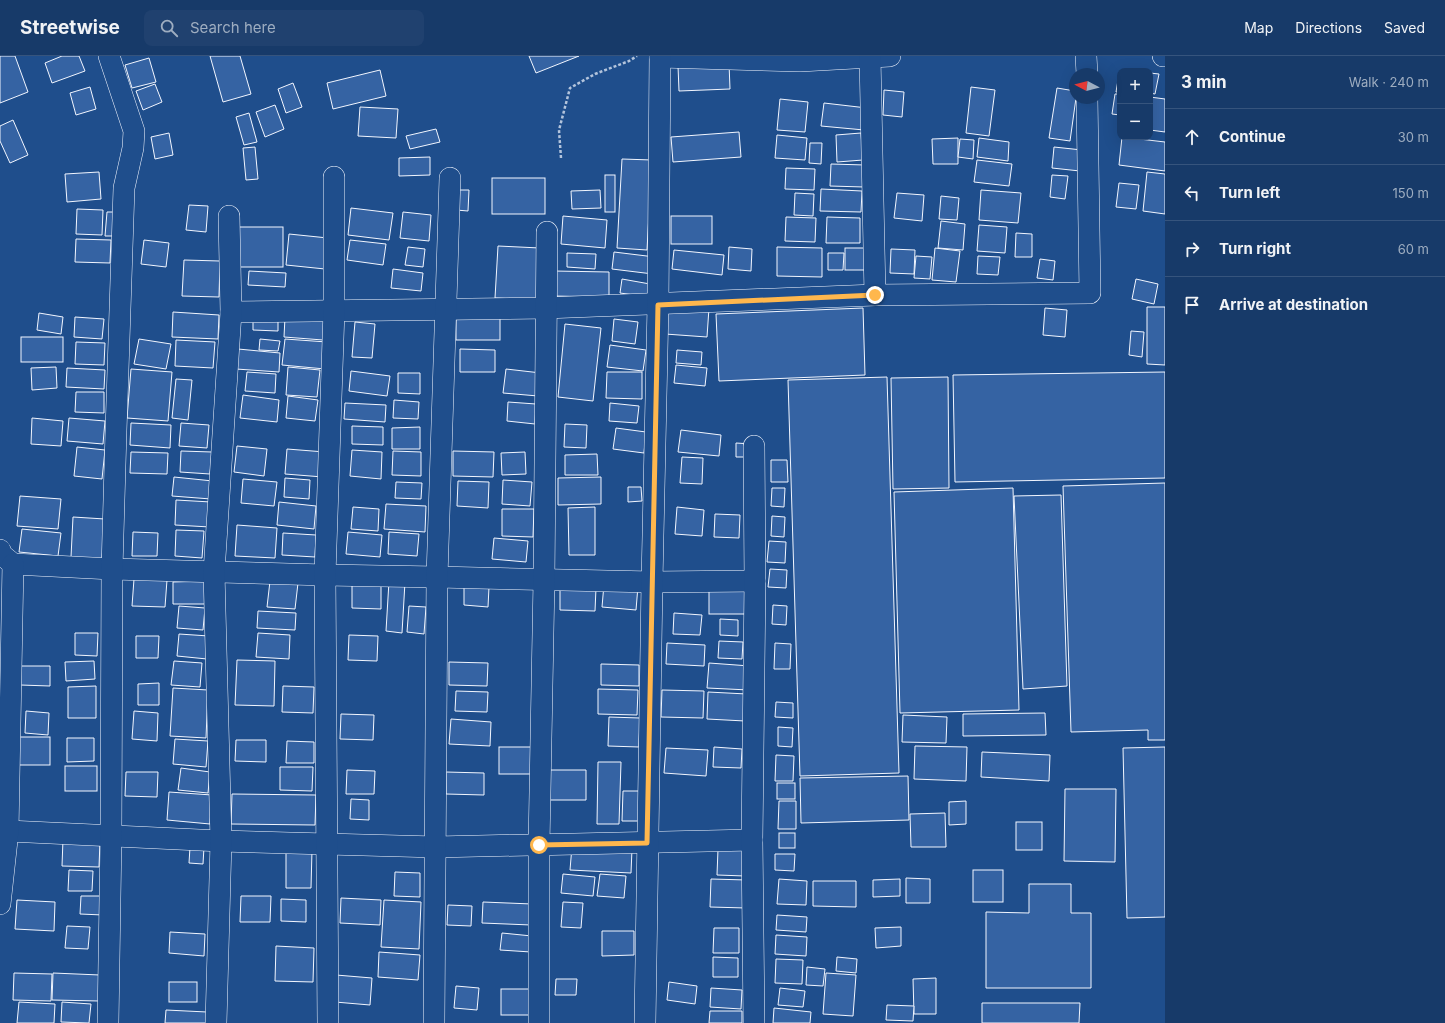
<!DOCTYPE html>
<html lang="en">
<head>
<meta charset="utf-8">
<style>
	body { margin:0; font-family:Inter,sans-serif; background:#20416f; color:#f1f3f6 }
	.controls { position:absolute; right:12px; top:12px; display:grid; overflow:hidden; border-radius:8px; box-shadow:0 4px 16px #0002 }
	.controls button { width:36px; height:36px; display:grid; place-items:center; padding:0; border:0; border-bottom:1px solid #36547d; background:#173a69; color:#f1f3f6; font:20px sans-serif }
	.compass { position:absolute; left:1069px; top:12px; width:36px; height:36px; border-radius:50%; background:#173a69; box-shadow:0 4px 16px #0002; rotate:277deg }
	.stop { position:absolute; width:12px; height:12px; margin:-9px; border:3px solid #ffb74d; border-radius:50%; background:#fff }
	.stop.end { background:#ffb74d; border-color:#fff; box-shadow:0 1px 4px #0008 }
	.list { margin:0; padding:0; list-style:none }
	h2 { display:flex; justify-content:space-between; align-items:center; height:52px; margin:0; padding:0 16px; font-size:17px }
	h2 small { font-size:13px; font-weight:400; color:#9eadc0 }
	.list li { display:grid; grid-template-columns:26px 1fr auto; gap:12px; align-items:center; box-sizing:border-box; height:56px; padding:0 16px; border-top:1px solid #36547d }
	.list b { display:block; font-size:15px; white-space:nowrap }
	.list em { font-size:13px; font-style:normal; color:#9eadc0 }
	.icon { flex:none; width:22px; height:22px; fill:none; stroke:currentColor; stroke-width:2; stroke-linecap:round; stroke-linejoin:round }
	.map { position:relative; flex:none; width:1165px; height:967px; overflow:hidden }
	header { display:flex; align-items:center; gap:24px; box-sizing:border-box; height:56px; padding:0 20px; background:#173a69; border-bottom:1px solid #36547d }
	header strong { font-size:19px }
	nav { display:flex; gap:22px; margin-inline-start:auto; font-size:14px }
	.search { width:280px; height:36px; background:#20416f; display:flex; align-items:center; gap:10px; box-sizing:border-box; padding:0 14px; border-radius:8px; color:#9eadc0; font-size:15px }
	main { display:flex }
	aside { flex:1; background:#173a69 }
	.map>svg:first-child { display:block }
	.building { fill:#3563a3; stroke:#f2f6ff }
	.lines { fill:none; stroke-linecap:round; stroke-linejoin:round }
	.street-casing { stroke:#f2f6ff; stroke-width:22 }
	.path { stroke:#b3c4dc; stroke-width:2.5; stroke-dasharray:3 2; stroke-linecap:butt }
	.street { stroke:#1f4e8c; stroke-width:21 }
	.route { stroke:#ffb74d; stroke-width:5 }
</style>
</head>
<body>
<header>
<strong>Streetwise</strong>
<div class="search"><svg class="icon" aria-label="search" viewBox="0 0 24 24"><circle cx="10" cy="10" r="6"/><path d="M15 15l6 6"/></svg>Search here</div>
<nav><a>Map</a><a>Directions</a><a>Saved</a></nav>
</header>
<main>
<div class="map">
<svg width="1165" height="967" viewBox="0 0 1165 967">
	<rect width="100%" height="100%" fill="#1f4e8c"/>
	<g class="building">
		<polygon points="0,0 15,0 28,36 0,47"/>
		<polygon points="62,0 79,0 85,15 52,27 45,7"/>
		<polygon points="210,0 240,0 251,38 223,46"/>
		<polygon points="529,0 579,0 536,17"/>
		<polygon points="149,2 156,26 132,32 125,9"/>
		<polygon points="729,7 730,33 679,35 678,10"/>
		<polygon points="380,14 386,40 333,53 327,27"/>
		<polygon points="1150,17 1159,18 1155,38 1150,37"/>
		<polygon points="1119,18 1120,18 1120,36 1116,36"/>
		<polygon points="293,27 302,51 286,57 278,33"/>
		<polygon points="155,28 162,46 143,54 136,35"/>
		<polygon points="90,31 96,53 76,59 70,37"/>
		<polygon points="971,31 995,34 989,80 966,77"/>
		<polygon points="1057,32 1075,35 1076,42 1070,85 1049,82"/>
		<polygon points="884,34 904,36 902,61 883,59"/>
		<polygon points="1115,38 1120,38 1120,59 1112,58"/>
		<polygon points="1150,41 1165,43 1165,76 1150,74"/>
		<polygon points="780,43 808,46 805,76 777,74"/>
		<polygon points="824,47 867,52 864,74 821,70"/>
		<polygon points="275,49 284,73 265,81 256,56"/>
		<polygon points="360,51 398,53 396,82 358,80"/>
		<polygon points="249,57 257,86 244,89 236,61"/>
		<polygon points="13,64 28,99 10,107 0,85 0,70"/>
		<polygon points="436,73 440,86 410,93 406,80"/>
		<polygon points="739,76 741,101 673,106 671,81"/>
		<polygon points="169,77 173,99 155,103 151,81"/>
		<polygon points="861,77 863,104 837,106 836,79"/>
		<polygon points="777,79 807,82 805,104 775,102"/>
		<polygon points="1122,81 1165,86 1165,115 1119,109"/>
		<polygon points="958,82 958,108 933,108 932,83"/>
		<polygon points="979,82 1009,86 1008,105 977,101"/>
		<polygon points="960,83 974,84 973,103 958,101"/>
		<polygon points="810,87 822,87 821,108 809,107"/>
		<polygon points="255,91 258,123 246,124 243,92"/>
		<polygon points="1054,91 1082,94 1080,115 1052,112"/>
		<polygon points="430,101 430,119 399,120 399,102"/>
		<polygon points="622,103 652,104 647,194 617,192"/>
		<polygon points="977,104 1012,108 1009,130 974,126"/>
		<polygon points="831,108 865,109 864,131 830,130"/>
		<polygon points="786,112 815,113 814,134 785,133"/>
		<polygon points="99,116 101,143 67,146 65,118"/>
		<polygon points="1147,116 1165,118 1165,158 1143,155"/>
		<rect x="605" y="119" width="10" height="37"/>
		<polygon points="1052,119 1068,120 1065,143 1050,141"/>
		<rect x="492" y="122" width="53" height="36"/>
		<polygon points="1119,127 1139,129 1136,153 1116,151"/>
		<polygon points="821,133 862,135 861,156 820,155"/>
		<polygon points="457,134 469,134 468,155 456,154"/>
		<polygon points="600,134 601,152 572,153 571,135"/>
		<polygon points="981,134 1021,137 1018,167 979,164"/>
		<polygon points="795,137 814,138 813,160 794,159"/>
		<polygon points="897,137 924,139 922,165 894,162"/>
		<polygon points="941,140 959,142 957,164 939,163"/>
		<polygon points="189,149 208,150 206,176 186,174"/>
		<polygon points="351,152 393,157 389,184 348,179"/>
		<polygon points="77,153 103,154 102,179 76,178"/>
		<polygon points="107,156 120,156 118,180 105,180"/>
		<polygon points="403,156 431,159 429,185 400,182"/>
		<polygon points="563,160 607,164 605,192 561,188"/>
		<rect x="671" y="160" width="41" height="28"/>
		<polygon points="786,161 816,162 815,186 785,185"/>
		<polygon points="827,161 860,162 860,187 826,187"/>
		<polygon points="941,165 965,168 963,194 938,192"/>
		<polygon points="979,169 1007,171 1005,197 977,195"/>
		<rect x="236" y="171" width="47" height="40"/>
		<polygon points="1016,177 1032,178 1032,201 1015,201"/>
		<polygon points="289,178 328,182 325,213 286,209"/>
		<polygon points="76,183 111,184 110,207 75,206"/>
		<polygon points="144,184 169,187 166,211 141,208"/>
		<polygon points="350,184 386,188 383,209 347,204"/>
		<polygon points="498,190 540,192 537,244 495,242"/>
		<polygon points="408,191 425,193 423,211 405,209"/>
		<polygon points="729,191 752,193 751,215 728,213"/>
		<polygon points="777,191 822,192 822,221 777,220"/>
		<rect x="845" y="192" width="22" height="22"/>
		<polygon points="935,192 960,195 956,226 932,224"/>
		<polygon points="891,193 915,194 914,218 890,217"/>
		<polygon points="674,194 724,199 722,219 672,213"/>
		<polygon points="614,196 655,201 653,218 612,213"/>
		<polygon points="567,197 596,198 595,213 567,211"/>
		<polygon points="828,197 844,197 843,214 828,214"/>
		<polygon points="916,200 932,201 930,223 914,222"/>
		<polygon points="978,200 1000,201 998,219 977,218"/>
		<polygon points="1040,203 1055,205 1053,224 1037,222"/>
		<polygon points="184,204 220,205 219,241 182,240"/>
		<polygon points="393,213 423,217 421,235 391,232"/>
		<polygon points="249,215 286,217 285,231 248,229"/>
		<polygon points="554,215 609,216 609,241 553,240"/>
		<polygon points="622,223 650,228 648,241 620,237"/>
		<polygon points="1136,223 1158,228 1154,248 1132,243"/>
		<polygon points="667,249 709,252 707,281 665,278"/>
		<polygon points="1147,251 1165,251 1165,309 1147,308"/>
		<polygon points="863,252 865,319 719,325 716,258"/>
		<polygon points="1045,252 1067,254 1065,281 1043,279"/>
		<polygon points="173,256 219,259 218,283 172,281"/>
		<polygon points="39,257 63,261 61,278 37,274"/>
		<rect x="456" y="259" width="44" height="25"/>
		<polygon points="75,261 104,263 102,283 74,281"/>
		<polygon points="253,261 278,261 278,275 253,274"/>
		<polygon points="285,261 325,264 323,284 284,281"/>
		<polygon points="614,263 638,266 635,288 612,285"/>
		<polygon points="355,266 375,268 372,302 352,301"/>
		<polygon points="565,268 601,272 593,345 558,341"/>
		<polygon points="1131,275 1144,276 1142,301 1129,299"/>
		<rect x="21" y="281" width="42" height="25"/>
		<polygon points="139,283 171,288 166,313 134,308"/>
		<polygon points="260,283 280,285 278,295 259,294"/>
		<polygon points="285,283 327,286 325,313 282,309"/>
		<polygon points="176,284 215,286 213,312 175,310"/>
		<polygon points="76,286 105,287 104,309 75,308"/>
		<polygon points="610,289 646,294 643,315 607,311"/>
		<polygon points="238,293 280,297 279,316 236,313"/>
		<polygon points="460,293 495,294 495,316 460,316"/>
		<polygon points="677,294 702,296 701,309 676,307"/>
		<polygon points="676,309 707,312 705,330 674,327"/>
		<polygon points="56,311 57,332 32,334 31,312"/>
		<polygon points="288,311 320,314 317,341 286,339"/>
		<polygon points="67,312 105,314 104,333 66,331"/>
		<polygon points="131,313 172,316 168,365 127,362"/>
		<polygon points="506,313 541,317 538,340 503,337"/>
		<polygon points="351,315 390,320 387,340 349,335"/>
		<polygon points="247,316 276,318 275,337 245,335"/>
		<polygon points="607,316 642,316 642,343 606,342"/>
		<polygon points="1165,316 1165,422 955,426 953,319"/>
		<polygon points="398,317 420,317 420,338 398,337"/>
		<polygon points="887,321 899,717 800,720 788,324"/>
		<polygon points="948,321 949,432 893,433 891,322"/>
		<polygon points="176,323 192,324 188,364 172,362"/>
		<polygon points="76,336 104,336 104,357 75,356"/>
		<polygon points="243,339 279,344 277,366 240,362"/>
		<polygon points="288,340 318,344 315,365 286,362"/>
		<polygon points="394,344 419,346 418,363 393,362"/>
		<polygon points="508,346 536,348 535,368 507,365"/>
		<polygon points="345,347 386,349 385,366 344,363"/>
		<polygon points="610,347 639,350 637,367 609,365"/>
		<polygon points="32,362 63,365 61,390 31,388"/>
		<polygon points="69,362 105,365 103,388 67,385"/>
		<polygon points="131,367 171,369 170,392 130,389"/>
		<polygon points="181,367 209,369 207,392 179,390"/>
		<polygon points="565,368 587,369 586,392 564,391"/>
		<polygon points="352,370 383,371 383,389 352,388"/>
		<polygon points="420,371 420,393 392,393 392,372"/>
		<polygon points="616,372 646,376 644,397 613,393"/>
		<polygon points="681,374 721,379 719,400 678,396"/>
		<polygon points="736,387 752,388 752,401 736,401"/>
		<polygon points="237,390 267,393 264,420 234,416"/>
		<polygon points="77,391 105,394 102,423 74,420"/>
		<polygon points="287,393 325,396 323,421 285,418"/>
		<polygon points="352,394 382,396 381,423 350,420"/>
		<polygon points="181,395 212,396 210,418 180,416"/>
		<polygon points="393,395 421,396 421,420 392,419"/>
		<polygon points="453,395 494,396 493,421 453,420"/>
		<polygon points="131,396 168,397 167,418 130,417"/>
		<polygon points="525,396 526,418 502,419 501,397"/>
		<polygon points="597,398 598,419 565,419 565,399"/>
		<polygon points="682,401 703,402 702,428 680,427"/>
		<polygon points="771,404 787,404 788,426 771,426"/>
		<polygon points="174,421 213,425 211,443 172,440"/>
		<polygon points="601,421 601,448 558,449 558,422"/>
		<polygon points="285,422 310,424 309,443 284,441"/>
		<polygon points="243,423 277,426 274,450 241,447"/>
		<polygon points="503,424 532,426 530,450 502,448"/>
		<polygon points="458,425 489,426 488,452 457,450"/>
		<polygon points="396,426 422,427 421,443 395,442"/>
		<polygon points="1165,427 1165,684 1148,684 1148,674 1071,676 1063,430"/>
		<polygon points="628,431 641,431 642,445 628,446"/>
		<polygon points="772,432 785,432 784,451 771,450"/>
		<polygon points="1013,432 1019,654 900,657 894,436"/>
		<polygon points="1061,439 1067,630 1023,633 1014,440"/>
		<polygon points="20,440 61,443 58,473 17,470"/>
		<polygon points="176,444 211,446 210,471 175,469"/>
		<polygon points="279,446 316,450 314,473 277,469"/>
		<polygon points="386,448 426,450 425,476 384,473"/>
		<polygon points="353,451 379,453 378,475 351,473"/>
		<polygon points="595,451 595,499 569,499 568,452"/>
		<polygon points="677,451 704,454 702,480 675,478"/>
		<polygon points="502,453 534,453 533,481 502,480"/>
		<polygon points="715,458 740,459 739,482 714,481"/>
		<polygon points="772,460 785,461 784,481 771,480"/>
		<polygon points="73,461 105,463 102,503 71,501"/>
		<polygon points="237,469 277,472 275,502 235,500"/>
		<polygon points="22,473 61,477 58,500 19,496"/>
		<polygon points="176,474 204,475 202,502 175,500"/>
		<polygon points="133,476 158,477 157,500 132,500"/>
		<polygon points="348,476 382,479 380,501 346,498"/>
		<polygon points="389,476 419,478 417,500 388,498"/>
		<polygon points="283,477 316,479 315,501 282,499"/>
		<polygon points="494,482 528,485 526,506 492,503"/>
		<polygon points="769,485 786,486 785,507 767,506"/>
		<polygon points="770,513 787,514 786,532 768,531"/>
		<polygon points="134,523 167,524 165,551 132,550"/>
		<polygon points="208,525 208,548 173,548 173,526"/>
		<polygon points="270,525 298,527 295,553 267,551"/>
		<polygon points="389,525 405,526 402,577 386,575"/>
		<polygon points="352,526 381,527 381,553 352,552"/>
		<polygon points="604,528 638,530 636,554 602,551"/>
		<polygon points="464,530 489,531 488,551 464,549"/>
		<polygon points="560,531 596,532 595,555 560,554"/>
		<rect x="709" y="531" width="39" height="27"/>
		<polygon points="773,549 787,550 786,569 772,568"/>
		<polygon points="179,550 205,552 203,574 177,572"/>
		<polygon points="409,550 426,551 424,578 407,576"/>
		<polygon points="258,555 296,557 295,574 257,572"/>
		<polygon points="674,557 702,559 700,579 673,578"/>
		<polygon points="720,563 738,564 738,580 720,579"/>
		<polygon points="75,577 98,577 97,600 75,599"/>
		<polygon points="258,577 290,579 289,603 256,601"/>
		<polygon points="179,578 209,580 207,603 177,600"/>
		<polygon points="349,579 378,580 377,605 348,604"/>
		<polygon points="136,580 159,580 158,602 136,602"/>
		<polygon points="719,585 743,586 742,603 718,602"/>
		<polygon points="667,587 705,589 704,610 666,608"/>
		<polygon points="775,587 791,588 790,613 774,613"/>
		<polygon points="237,604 275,605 274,650 235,649"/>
		<polygon points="94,605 95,623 66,625 65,606"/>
		<polygon points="174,605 202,607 200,631 171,629"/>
		<polygon points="449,606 488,607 487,630 449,629"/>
		<polygon points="709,607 750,610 749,634 707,632"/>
		<polygon points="601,608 639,609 639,630 601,629"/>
		<polygon points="20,610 50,610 50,630 20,629"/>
		<polygon points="159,627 159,649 138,649 138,628"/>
		<polygon points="96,630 96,662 68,662 68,631"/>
		<polygon points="283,630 314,631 313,657 282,656"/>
		<polygon points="173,632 208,634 206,682 170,680"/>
		<polygon points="598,633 638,634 637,659 598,658"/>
		<polygon points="662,634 704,635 703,662 661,661"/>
		<polygon points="456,635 488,636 487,656 455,655"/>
		<polygon points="708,636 747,638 745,665 707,663"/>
		<polygon points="776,646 793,647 793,662 775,661"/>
		<polygon points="26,655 49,657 48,679 25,677"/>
		<polygon points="134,655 158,657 157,685 132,683"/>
		<polygon points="1045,657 1046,679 963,680 963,658"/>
		<polygon points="341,658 374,659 373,684 340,683"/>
		<polygon points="903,659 947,661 946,687 902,686"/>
		<polygon points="609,661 640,662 639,691 608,690"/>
		<polygon points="451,663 491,666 490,690 449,688"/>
		<polygon points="778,671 793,672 792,691 778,690"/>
		<rect x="15" y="681" width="35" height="28"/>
		<polygon points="67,682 94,682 94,705 67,706"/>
		<polygon points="175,683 208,685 206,711 173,708"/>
		<polygon points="236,684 266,684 266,706 235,705"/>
		<polygon points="287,685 314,686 314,707 286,707"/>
		<polygon points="915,690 967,691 966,725 914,723"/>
		<rect x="499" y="691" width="32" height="27"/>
		<polygon points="714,691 742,693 741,712 713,711"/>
		<polygon points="1165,691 1165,861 1127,862 1123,692"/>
		<polygon points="666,692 708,694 706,720 664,717"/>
		<polygon points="982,696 1050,699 1049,725 981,721"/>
		<polygon points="776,699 794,700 793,725 775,725"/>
		<polygon points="598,706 621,706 619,768 597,768"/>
		<rect x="65" y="710" width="32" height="25"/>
		<polygon points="280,711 313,711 312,735 280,734"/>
		<polygon points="181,712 210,716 208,737 178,734"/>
		<polygon points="347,714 375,715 374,738 346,738"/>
		<polygon points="550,714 586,714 586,744 549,744"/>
		<polygon points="126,716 158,716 157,741 125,740"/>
		<polygon points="446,716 484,717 484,739 446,738"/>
		<polygon points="908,720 909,764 801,767 800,722"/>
		<rect x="777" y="727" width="18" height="16"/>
		<polygon points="1065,733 1116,733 1115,806 1064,805"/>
		<polygon points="623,735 641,735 640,765 622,765"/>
		<polygon points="169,736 212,739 210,768 167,764"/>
		<polygon points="232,738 316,739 315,769 231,768"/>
		<polygon points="351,743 369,744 369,764 350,763"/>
		<polygon points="779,745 796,745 796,773 778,773"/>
		<polygon points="966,745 966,768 949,769 949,746"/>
		<polygon points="945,757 946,791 911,791 910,758"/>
		<rect x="1016" y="766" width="26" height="28"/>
		<rect x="779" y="777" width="16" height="15"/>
		<polygon points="63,783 100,785 99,811 62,810"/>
		<polygon points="572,790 632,793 631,817 570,814"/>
		<polygon points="190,791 204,791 203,808 189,807"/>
		<polygon points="286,793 312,794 311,832 286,832"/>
		<polygon points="718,793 746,794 745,820 717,819"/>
		<polygon points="775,798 795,798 794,815 775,814"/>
		<polygon points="69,814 93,815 92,835 68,835"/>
		<rect x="973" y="814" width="30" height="32"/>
		<polygon points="395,816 420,817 420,841 394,840"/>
		<polygon points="563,818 595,821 593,840 561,837"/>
		<polygon points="600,818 626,820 624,842 597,840"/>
		<polygon points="906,822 930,823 930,847 906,847"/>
		<polygon points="711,823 747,824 746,852 710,851"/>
		<polygon points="779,823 807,825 806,849 777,848"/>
		<polygon points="900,823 900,840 873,841 873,824"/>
		<polygon points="813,825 856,825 856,851 813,850"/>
		<polygon points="1029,828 1071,828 1071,857 1091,857 1091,932 986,932 986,856 1029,857"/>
		<polygon points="81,840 104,840 103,859 80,858"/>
		<polygon points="241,840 271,840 270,866 240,866"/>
		<polygon points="341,842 381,844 380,869 340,867"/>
		<polygon points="281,843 306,844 306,866 281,865"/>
		<polygon points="17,844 55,846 54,875 15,873"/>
		<polygon points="384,844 421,846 419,893 381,891"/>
		<polygon points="483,846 532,848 531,869 482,867"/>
		<polygon points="563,846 583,847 581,872 561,871"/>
		<polygon points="448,849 472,850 471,870 447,869"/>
		<polygon points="777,859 807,861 806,876 776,874"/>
		<polygon points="67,870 90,871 88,893 65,892"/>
		<polygon points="901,871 901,890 876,892 875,872"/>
		<polygon points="714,872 739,872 739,897 713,897"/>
		<polygon points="602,875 634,875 634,899 602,900"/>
		<polygon points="170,876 205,878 204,900 169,897"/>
		<polygon points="502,877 532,880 531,896 500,894"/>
		<polygon points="776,879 807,881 806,900 775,898"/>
		<polygon points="276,890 314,892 313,926 275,925"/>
		<polygon points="379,896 420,899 418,924 378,921"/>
		<polygon points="713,901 738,902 738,921 713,921"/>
		<polygon points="837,901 857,903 856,917 836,915"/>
		<polygon points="776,903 803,904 802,928 775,927"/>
		<polygon points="807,911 825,913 823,930 806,929"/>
		<polygon points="14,917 52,918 51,945 13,944"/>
		<polygon points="53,917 100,919 99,945 52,944"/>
		<polygon points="826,917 856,919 853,960 823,958"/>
		<polygon points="336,919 372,922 370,949 335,946"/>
		<polygon points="936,922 936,958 914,958 913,923"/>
		<polygon points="556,923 577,923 576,939 555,939"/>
		<rect x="169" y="926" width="28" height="20"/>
		<polygon points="669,926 697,930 695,948 667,944"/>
		<polygon points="456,930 479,932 477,954 454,952"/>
		<polygon points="711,932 742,934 741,953 710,951"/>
		<polygon points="780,932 805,935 803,951 778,949"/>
		<rect x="501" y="933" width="28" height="26"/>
		<polygon points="19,946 55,948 54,967 17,967"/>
		<polygon points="62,946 91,948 89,967 61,966"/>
		<polygon points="982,947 1080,947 1079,967 982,967"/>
		<polygon points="887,949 914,950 913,965 886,964"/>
		<polygon points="774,952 811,956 810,967 773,967"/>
		<polygon points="166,954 207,956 206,967 165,967"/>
		<polygon points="710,955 742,955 742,967 709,967"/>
	</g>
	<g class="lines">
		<g class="street-casing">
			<g id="street">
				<polyline points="1086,0 1087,18"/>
				<polyline points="1163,0 1165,0"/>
				<polyline points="660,1 800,5 890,0"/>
				<polyline points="870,1 875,239"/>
				<polyline points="231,256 545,252 875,239 1090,237 1087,42"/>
				<polyline points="0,494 2,499 13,508 112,513 325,519 437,521 652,526 755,525"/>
				<polyline points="8,775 221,785 436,791 752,784"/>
				<polyline points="0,848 8,775 13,508"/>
				<polyline points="108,967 111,780 112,513 116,375 124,132 133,92 134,75 109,0"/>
				<polyline points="216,967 221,785 214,516 231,256 229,160"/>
				<polyline points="328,967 325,519 334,254 334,121"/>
				<polyline points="434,967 437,521 450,122"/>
				<polyline points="539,967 539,789 544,524 547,176"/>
				<polyline points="645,967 652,526 658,249 660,0"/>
				<polyline points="754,967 752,784 755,525 754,390"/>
			</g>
		</g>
		<polyline class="path" points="561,102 559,74 570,32 595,18 629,5 637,0"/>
		<use href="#street" class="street"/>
	</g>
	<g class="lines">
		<polyline class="route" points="539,789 647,787 658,249 875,239"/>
	</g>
</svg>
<div class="controls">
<button>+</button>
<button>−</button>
</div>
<svg class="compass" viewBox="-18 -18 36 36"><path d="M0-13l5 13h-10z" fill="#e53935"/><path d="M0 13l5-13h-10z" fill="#9eadc0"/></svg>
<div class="stop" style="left:539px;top:789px"></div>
<div class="stop end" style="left:875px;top:239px"></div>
</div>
<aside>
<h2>3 min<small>Walk · 240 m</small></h2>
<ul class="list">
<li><svg class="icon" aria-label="ahead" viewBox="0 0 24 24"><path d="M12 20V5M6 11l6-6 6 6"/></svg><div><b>Continue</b></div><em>30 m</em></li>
<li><svg class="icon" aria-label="left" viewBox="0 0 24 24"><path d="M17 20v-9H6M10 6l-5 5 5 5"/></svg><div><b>Turn left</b></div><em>150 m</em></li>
<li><svg class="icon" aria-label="right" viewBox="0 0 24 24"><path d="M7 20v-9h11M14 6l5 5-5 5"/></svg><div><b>Turn right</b></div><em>60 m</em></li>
<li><svg class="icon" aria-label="arrive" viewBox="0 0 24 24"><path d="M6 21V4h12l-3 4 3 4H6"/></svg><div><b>Arrive at destination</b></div></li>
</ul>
</aside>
</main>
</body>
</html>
